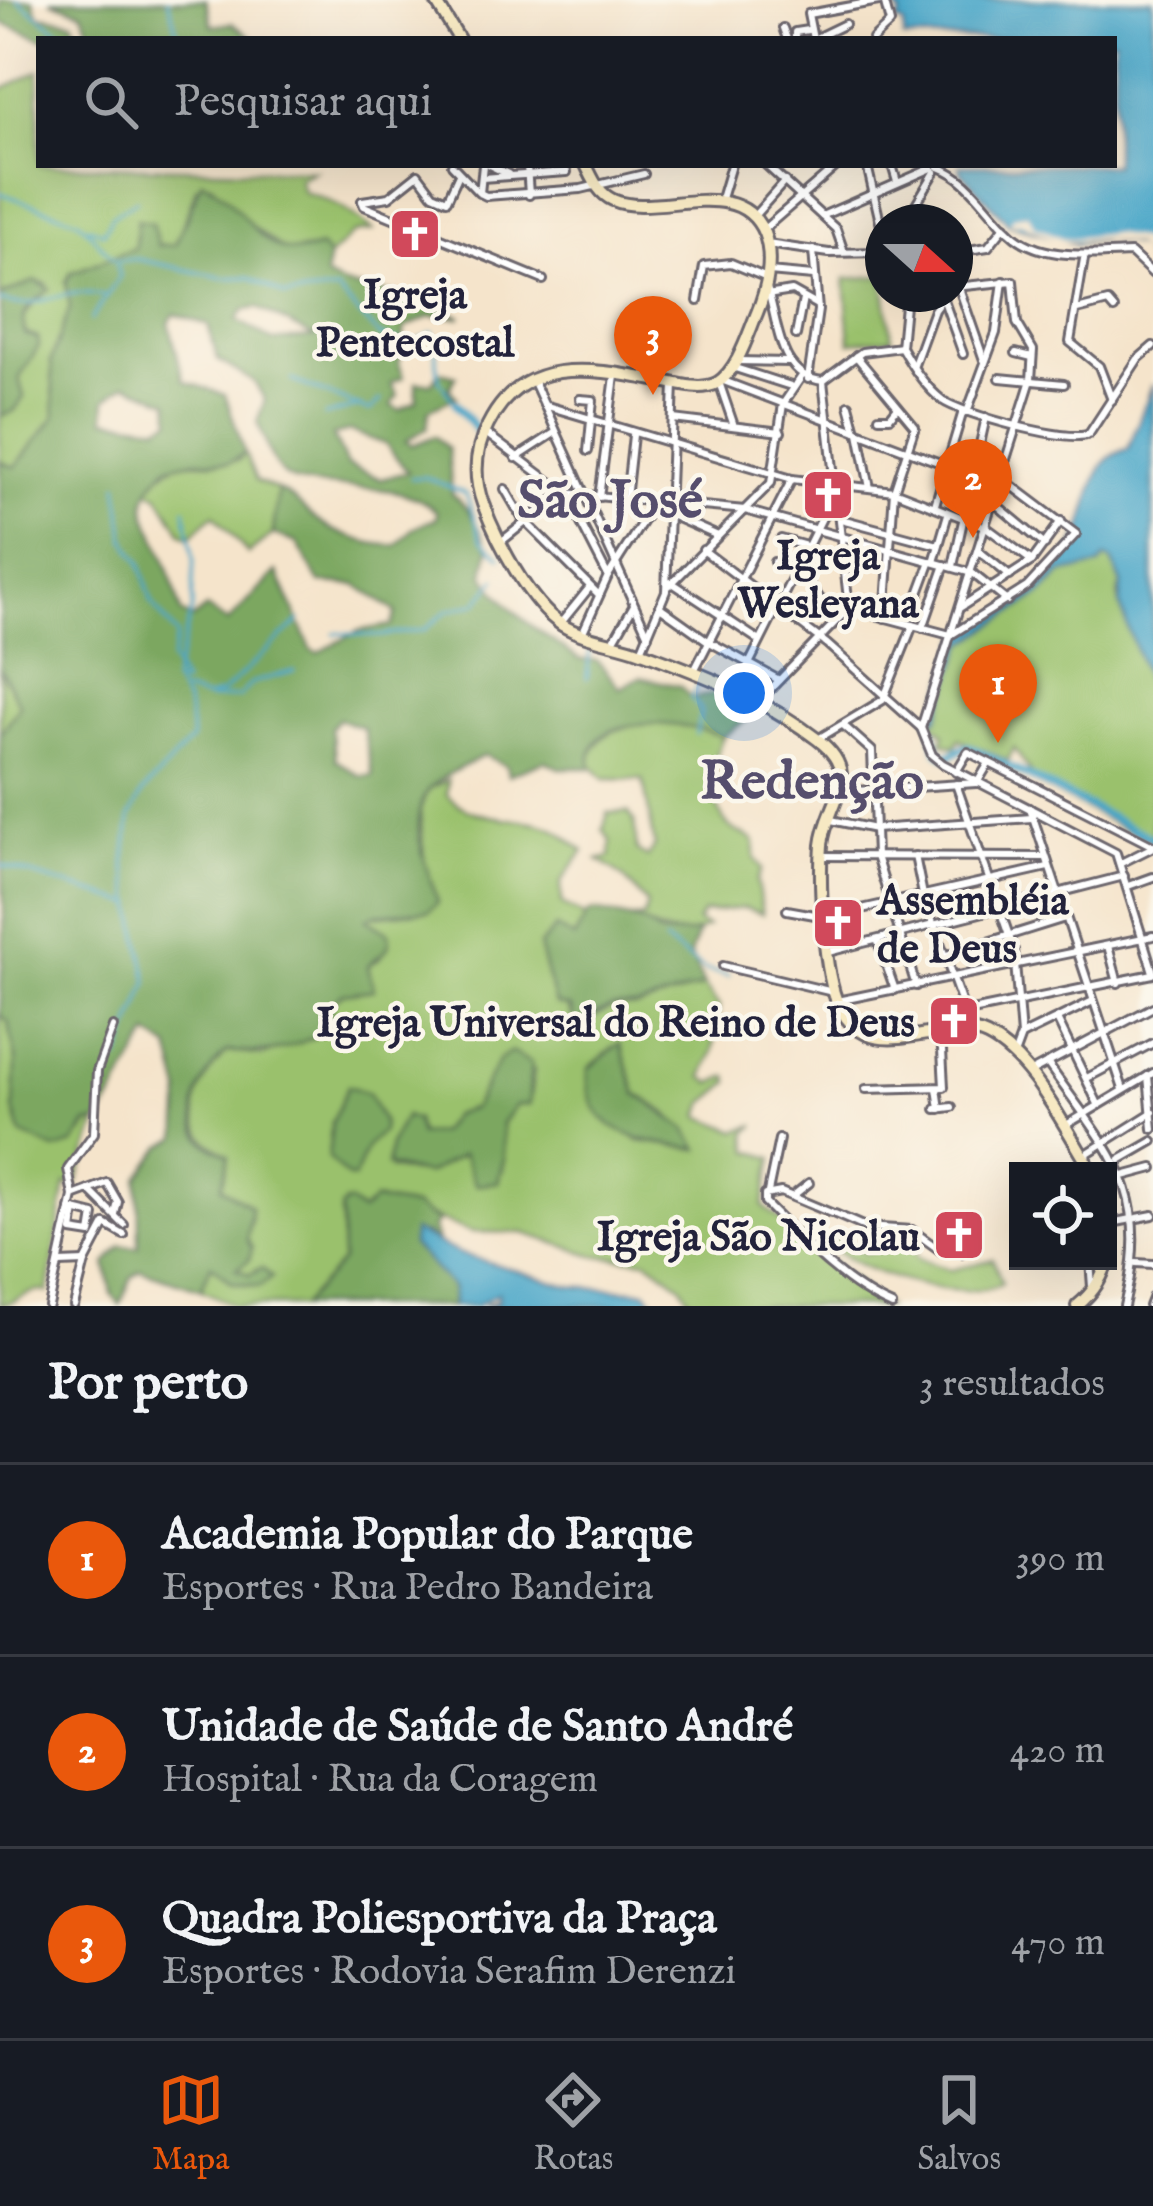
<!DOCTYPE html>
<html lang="pt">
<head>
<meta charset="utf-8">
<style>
	body { margin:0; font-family:"IM FELL English",serif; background:#242831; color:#f1f3f6 }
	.controls { position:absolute; right:36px; bottom:36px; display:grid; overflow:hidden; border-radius:0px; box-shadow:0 12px 48px #0002 }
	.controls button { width:108px; height:108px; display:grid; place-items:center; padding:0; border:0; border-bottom:3px solid #363941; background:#171b24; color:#f1f3f6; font:60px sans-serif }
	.compass { position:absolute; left:865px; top:204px; width:108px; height:108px; border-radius:50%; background:#171b24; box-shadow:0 12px 48px #0002; rotate:111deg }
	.you { position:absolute; left:744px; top:693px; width:42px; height:42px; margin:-30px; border:9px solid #fff; border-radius:50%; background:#1a73e8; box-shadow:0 0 0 18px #1a73e833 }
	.badge { display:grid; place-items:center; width:78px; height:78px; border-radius:50%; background:#ea580c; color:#fff; font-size:39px; font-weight:700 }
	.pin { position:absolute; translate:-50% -99px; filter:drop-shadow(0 3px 6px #0008) }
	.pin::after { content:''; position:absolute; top:63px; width:42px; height:36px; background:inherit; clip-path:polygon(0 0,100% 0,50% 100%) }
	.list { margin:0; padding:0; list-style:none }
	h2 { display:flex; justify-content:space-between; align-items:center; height:156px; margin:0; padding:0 48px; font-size:51px }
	h2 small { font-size:39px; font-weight:400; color:#9ea1a6 }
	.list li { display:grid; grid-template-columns:78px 1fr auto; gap:36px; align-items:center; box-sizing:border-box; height:192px; padding:0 48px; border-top:3px solid #363941 }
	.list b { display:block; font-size:45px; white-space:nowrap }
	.list p { margin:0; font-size:39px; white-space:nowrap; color:#9ea1a6 }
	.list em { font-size:39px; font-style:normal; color:#9ea1a6 }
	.icon { flex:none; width:66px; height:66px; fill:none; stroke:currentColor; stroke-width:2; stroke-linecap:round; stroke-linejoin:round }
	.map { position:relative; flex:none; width:1153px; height:1306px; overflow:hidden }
	.search { position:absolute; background:#171b24; box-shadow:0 12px 48px #0002; left:36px; right:36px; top:36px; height:132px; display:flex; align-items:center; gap:30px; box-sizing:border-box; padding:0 42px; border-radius:0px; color:#9ea1a6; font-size:45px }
	.sheet { height:732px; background:#171b24 }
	nav { display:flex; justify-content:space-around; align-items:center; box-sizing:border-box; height:168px; border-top:3px solid #363941; background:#171b24; font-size:33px; color:#9ea1a6 }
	nav a { display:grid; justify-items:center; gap:6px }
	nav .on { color:#ea580c }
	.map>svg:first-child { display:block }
	.green { fill:#9ac16c; stroke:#5e7254; stroke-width:3; fill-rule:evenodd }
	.forest { fill:#7ba760; stroke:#4e644e; stroke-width:3; fill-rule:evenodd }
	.water { fill:#49a6c8; stroke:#366482; stroke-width:3 }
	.pier { fill:#f5e4cb }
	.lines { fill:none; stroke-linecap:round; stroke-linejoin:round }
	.stream { stroke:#49a6c8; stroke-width:3 }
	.river { stroke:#49a6c8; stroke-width:8 }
	.minor-casing { stroke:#6c666d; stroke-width:12 }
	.secondary-casing { stroke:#6c666d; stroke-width:16 }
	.minor { stroke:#fff; stroke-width:6 }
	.secondary { stroke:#f7e9c3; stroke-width:10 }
	.labels { text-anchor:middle; stroke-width:9; stroke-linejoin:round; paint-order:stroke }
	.poi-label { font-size:42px; font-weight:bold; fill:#22223b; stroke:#fbf7ec }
	.district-label { font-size:54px; font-weight:bold; fill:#564e6d; stroke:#fbf7ec }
</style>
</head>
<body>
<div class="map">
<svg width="1153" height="1306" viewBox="0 0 1153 1306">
	<rect width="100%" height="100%" fill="#fbf7ec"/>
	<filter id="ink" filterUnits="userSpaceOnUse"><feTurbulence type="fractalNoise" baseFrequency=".00833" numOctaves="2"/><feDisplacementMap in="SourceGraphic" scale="24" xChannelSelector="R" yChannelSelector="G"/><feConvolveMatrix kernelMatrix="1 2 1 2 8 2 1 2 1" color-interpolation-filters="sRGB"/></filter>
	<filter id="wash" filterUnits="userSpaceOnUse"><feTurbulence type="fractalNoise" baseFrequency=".004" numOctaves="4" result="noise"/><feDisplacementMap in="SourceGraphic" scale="48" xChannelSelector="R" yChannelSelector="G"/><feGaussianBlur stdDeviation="2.7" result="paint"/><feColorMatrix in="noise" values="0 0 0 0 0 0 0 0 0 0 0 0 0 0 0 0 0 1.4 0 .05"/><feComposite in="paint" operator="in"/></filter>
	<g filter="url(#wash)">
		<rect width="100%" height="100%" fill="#f5e4cb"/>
		<g class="green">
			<path d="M39,71V165L314,171L299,179L303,192C330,198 350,213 373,230L354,233L329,257L313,249L286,252L241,218L211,184L197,187L175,245L159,246L137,221L135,248L71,273L66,282L70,308L51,361L55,417L15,467L0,462V416L14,411L24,397L19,379L38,338L26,334L22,320L47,284L35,281L0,296V90Z"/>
			<polygon points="883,276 892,338 850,342 845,279"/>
			<path d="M245,453L256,481L278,490L273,534L248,554L214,514L190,537L182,533L158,494L147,491C179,446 195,469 239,460Z"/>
			<polygon points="1105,558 1112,560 1122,584 1118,596 1153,699 1153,844 1038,784 1014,748 1008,761 959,739 955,747 942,742 945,734 930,721 937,719 964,644 1040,595 1063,573 1099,566"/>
			<polygon points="0,668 20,706 0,734"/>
			<path d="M659,723L698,726L723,737C712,757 710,810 729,826C737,834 747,834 755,842V858L762,869L757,881L762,914L744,908L703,913L697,922L707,927C683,941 654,931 632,918L644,917L647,904L622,876L598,860L610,857L611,841L603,830L608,813L628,812L634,820L637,851L648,857L655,846L643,780L604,779L589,763C597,727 627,726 659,723Z"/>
			<path d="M448,780L447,795C474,823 512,815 545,825C561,829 571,843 584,851L561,882L562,904L586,917C574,944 551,1004 580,1025L612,1008L638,1007L704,986L719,1006L713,1052L703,1077L712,1083L728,1076L730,1082L705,1103L700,1116L737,1131L756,1125L747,1133L750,1151L773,1158L763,1206L886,1306H694L681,1285L647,1260L596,1256L524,1233L471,1232L402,1205L366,1207L362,1213L345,1202C337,1217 344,1225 345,1241C347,1270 319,1288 301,1306H236L201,1290L206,1266L214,1265L232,1283L256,1287V1270L250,1275L235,1269L252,1249L246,1239L251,1220L247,1203L221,1188L220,1150C177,1127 198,1074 229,1051L262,1056L331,1029L332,1003L342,993L363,988L368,966L382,956L381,928L368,922L369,916L428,911L420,809L429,789ZM614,1047L637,1094L667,1113L699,1149L639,1141L594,1104L589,1068ZM511,1052L534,1070L529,1104L516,1105L502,1123L503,1170L463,1154L427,1174L390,1169L415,1120L419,1135L440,1133L453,1115L473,1109L491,1074ZM348,1087L368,1093L383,1122L359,1156L357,1170L329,1155L332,1122Z"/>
			<path d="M0,1015L8,1021L16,1059L82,1134L88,1124L97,1123L75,1187L66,1184L48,1292C27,1287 18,1305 0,1304Z"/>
			<path d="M908,1232L921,1242L912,1248L918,1259L951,1270L993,1259L1002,1283C972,1306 863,1275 832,1248V1241L843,1239L863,1253L893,1249Z"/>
		</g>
		<g class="forest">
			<polygon points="0,0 33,0 39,15 73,21 80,39 43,39 0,22"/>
			<polygon points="50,0 206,0 212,26 232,23 254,39 94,39 82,12"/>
			<path d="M202,181C248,201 258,269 320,247L329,257L325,276C349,291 372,288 398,295C420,300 441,309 462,317L431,316L405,328L399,364L404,377L391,383L398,395L391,405L400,410L417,401L416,382L431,383L440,372L456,376L449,389L456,397L429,410L427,428L406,441L412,445L435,436L448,449L452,494L470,512L489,550L484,574C506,612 546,637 581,660H597L620,688L640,677L680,686L691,698L714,694L750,717L723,737C691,723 580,707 592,768H559L545,761L508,775L506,766L484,755C467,766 439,776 428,791C405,819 429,873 438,902L428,911L375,914L367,919L389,933C392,954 379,953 368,966L374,990L342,994L332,1003L331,1029C295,1047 268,1057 228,1051C204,1070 176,1123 212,1147C218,1150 224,1152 229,1156L221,1187L251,1207L247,1239L252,1249L249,1260L236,1269L250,1275L262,1268L272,1277L260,1287L233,1283L211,1265L201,1290L140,1270L132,1277L120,1305L112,1295L106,1264L121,1246L139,1247L138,1178L162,1147L178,1137L181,1092L170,1048L149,1035L99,1122L87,1124L74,1144L55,1150L21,1134L14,1109L16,1059L8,1021L0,1015L4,925L0,734L20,706L0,668V462L15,467L55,417L51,361L70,308L66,282L71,273L135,248L137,220L152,223L158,246L175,245ZM258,308L314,337L273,341L237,320L244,310ZM174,314L208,325L218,360L254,382L265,400L257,422C265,437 270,462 282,473C311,500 393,471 437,512L436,518L412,529L397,545C374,547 334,534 315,519C301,508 295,497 278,490L273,534L297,543L320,583L357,585L396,612L392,625L358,631L318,653L311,649L277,572L228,622L206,608L193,619L181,613C176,591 169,570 161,549C146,510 131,503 168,466L196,460L229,463L245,453L225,395L184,381L169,323ZM126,384L169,401L171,420L159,426L105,419L106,399ZM350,431L385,444L408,472L381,479L347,465L333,435ZM338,719L363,728L373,776H360L336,760L331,728Z"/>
			<path d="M35,281L50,289C33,304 19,308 25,334L38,338L39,346L19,379L24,397L14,411L0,416V296Z"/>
			<polygon points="596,911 642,922 662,935 698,933 690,954 704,986 638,1007 612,1008 574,1023 571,1008 555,1004 539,946 556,928 574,938 588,913"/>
			<path d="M620,1043L637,1094L686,1129L699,1149C649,1142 582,1137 588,1069Z"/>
			<polygon points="511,1052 531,1063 529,1105 516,1105 502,1123 504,1159 498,1182 476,1185 463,1154 427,1174 387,1166 390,1144 405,1116 415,1120 419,1135 440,1132 453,1115 473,1108 499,1060"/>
			<path d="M348,1086L368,1093L383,1122L382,1132C362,1147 364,1157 354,1178H348L328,1158L332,1122Z"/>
			<polygon points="374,1200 415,1207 438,1222 433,1227 438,1242 424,1233 412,1245 453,1288 453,1306 301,1306 342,1261 341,1207 349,1202 362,1212"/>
		</g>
		<g class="water">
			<polygon points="886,0 1153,0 1153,260 1135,245 1106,240 1076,244 1009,224 961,172 960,165 1114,165 1114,39 904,39 904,24 891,20 898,21 901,14"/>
			<path d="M1153,384V699L1120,605L1122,584L1112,560L1105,558L1099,566L1063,573L1040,595L964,644L938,718L932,720L959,638C1001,612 1052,588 1076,542C1094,509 1086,459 1128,449Z"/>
			<polygon points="413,1231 461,1254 568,1286 646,1291 659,1306 484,1306 497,1301 498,1293 476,1306 453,1306 453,1288 412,1245"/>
		</g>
		<polygon class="pier" points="1028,214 1035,226 1065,239 1112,233 1140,239 1149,248 1141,254 1135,245 1106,240 1059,242 1021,223 1009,224 1014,216"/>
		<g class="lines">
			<g class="stream">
				<polyline points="17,0 70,39"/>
				<polyline points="168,0 179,39"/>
				<polyline points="0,193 78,220 116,261 137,259 224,278 249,277 285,296 337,291 380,336 409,344 433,332 439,380 454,402"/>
				<polyline points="88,227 104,232 112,216 137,200"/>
				<path d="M0,301C42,313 58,284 104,296"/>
				<polyline points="91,320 120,276 117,265"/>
				<polyline points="292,380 370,411 381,400"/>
				<polyline points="325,416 357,407"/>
				<polyline points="411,478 425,477 464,493"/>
				<polyline points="118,484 125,538 140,562 152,603 177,636 171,660 183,684 173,681"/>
				<polyline points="466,494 481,539"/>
				<polyline points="482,540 501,557"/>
				<polyline points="334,633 378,636 424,630 447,611 477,603 497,579"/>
				<polyline points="587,678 590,646"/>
				<polyline points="184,692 206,698 222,693 300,620"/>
				<polyline points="209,699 239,697 251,683 294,671"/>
				<polyline points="696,734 701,710 691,698 699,682"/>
				<polyline points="0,865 134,905"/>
				<polyline points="665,942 705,970 729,976"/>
				<polyline points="118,1061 148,981 125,865 130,817 143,792 192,739 187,704 173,681 192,609 194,559 185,508"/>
			</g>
			<g class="river">
				<polyline points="456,404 477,431"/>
				<polyline points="933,732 938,751 947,757 968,746 1153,839"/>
			</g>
		</g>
	</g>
	<g filter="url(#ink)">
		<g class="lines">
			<g class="minor-casing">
				<g id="minor">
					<polyline points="783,28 787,39"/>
					<polyline points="795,39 795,32 808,30"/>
					<polyline points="813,39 808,14 884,0 890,23 873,39"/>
					<polyline points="814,39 845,24"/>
					<polyline points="452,165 479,193"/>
					<polyline points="483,165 480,193 486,196 581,189 644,174"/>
					<polyline points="489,165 508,174"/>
					<polyline points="527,165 529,195"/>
					<polyline points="766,165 836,229 844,252"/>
					<polyline points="867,165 883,235"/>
					<polyline points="892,165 897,182"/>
					<path d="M939,167C971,179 986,210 1010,232C1040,262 1095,254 1131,253L1153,274"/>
					<polyline points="482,178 567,172"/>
					<polyline points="362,201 364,206 543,280"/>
					<polyline points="362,201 389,197 418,174 433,194 447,200 459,174"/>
					<polyline points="720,202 731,165"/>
					<polyline points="755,215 785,181"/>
					<polyline points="822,216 932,168"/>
					<polyline points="905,222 935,172"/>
					<polyline points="764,229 838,165"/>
					<polyline points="767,244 829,253 883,252"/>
					<polyline points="955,252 988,247 1005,226"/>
					<polyline points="1084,259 1070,342 1099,366 1112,400"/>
					<polyline points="769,272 813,276"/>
					<polyline points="958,285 984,360"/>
					<polyline points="955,287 1013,281 1017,323 1033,350 1031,380 921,728 932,755 943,764 1116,853 1153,972"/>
					<path d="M767,288C779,323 777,376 823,381"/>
					<path d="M906,294L901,347C911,365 925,387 942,400C961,414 1071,444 1089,434L1138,359L1153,346"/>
					<polyline points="767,295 792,291 815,304"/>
					<polyline points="943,298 963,354"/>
					<polyline points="698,301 704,266 731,263 767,278"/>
					<polyline points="1077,310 1108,302 1114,309"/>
					<polyline points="796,335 803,299"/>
					<polyline points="1016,353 1032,357"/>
					<polyline points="856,356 915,427 894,491 885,618"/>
					<polyline points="738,361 789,362"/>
					<polyline points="914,365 934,310 946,294"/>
					<polyline points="735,368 794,387"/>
					<polyline points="1000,378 1064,384"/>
					<polyline points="808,379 818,310 813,250"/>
					<polyline points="721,380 951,467 1045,545"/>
					<polyline points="823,381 849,608"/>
					<polyline points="823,381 862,352 901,347"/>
					<polyline points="534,382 648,635"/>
					<polyline points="719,382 733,423"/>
					<polyline points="580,399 593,400 588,451"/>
					<polyline points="544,405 792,479 894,491 986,527 1032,561"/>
					<polyline points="849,405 856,431"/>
					<polyline points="967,412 996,333 1003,281"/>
					<polyline points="879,417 890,417 898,407"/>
					<polyline points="673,419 781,432"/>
					<polyline points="859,433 870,488"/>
					<polyline points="487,434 565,493 745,510 972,573 1007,601"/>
					<polyline points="516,458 556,432"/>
					<polyline points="505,489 522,518 599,595"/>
					<polyline points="566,494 608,576"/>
					<polyline points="599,497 615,376"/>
					<polyline points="626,499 633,435"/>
					<polyline points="935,505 963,411"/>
					<polyline points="668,514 718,536"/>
					<polyline points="841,519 938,545"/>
					<polyline points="781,539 806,546"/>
					<polyline points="502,541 563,492"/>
					<polyline points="703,550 827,644 921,728"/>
					<polyline points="980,552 1010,576"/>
					<polyline points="774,562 795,572"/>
					<polyline points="934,562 948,514"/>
					<polyline points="953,566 986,417"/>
					<polyline points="797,568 836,620"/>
					<polyline points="671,582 760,641"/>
					<polyline points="669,586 771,483 783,404 802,376"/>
					<polyline points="918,596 931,561"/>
					<polyline points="660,607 708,641 779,680"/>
					<polyline points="961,607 1032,561 1061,521"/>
					<polyline points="849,608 950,635"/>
					<polyline points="560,624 590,587"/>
					<polyline points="923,628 945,565"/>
					<polyline points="954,633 1027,587 1076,534 1003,479"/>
					<polyline points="582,634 608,576 655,502"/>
					<polyline points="612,643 634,605"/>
					<polyline points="641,651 666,591 674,384"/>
					<polyline points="694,671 792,479"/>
					<polyline points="737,688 835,492"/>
					<polyline points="760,700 849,608"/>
					<polyline points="843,725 872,751 876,856 916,986"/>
					<polyline points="818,739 883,700 913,625"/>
					<polyline points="956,772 968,752 1153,846"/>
					<polyline points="977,783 989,763"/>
					<polyline points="956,784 1014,950 1021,1036"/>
					<polyline points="841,792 976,783"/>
					<polyline points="1030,808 1123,1089"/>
					<polyline points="831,820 875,829 1032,818"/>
					<polyline points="822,856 1045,857"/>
					<polyline points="915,856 923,895 971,1029"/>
					<polyline points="1121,863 1153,847"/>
					<polyline points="1128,886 1153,877"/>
					<polyline points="787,910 826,917 1048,867"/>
					<polyline points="878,942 895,990"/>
					<polyline points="1108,946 1118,983"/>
					<polyline points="828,952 1124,876"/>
					<polyline points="946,955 1065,918"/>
					<polyline points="723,966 833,992"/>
					<polyline points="837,1001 1153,936"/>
					<polyline points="967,1012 1153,974"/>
					<polyline points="1057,1019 1098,1104"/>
					<polyline points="1014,1055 1021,1036 1091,1002"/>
					<path d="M1047,1063C1110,1153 1153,1187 1124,1306"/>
					<polyline points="1029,1073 1153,1007"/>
					<polyline points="1148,1076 1153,1129"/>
					<polyline points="1087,1078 1153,1043"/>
					<polyline points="937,1088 940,1109"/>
					<polyline points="866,1089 944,1087 941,1032"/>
					<polyline points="936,1109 952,1107"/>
					<polyline points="1066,1125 1153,1073"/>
					<polyline points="1083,1156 1153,1112"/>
					<polyline points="1120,1160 1153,1141"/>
					<polyline points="1108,1180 1153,1168"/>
					<polyline points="89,1190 107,1183 118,1202 115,1214"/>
					<polyline points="768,1192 779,1139"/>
					<polyline points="794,1195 809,1183"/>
					<polyline points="73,1196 89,1190 124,1225"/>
					<polyline points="70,1209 94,1215 91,1234 72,1231 75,1210"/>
					<path d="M831,1213L781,1192L765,1195V1203C802,1240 843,1285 892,1306"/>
					<polyline points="835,1214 865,1227 912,1230 941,1251 961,1253 976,1246"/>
					<polyline points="1111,1223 1153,1215"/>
					<polyline points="1090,1261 1092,1287"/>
					<polyline points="60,1263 85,1262"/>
					<polyline points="1136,1263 1153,1264"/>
					<polyline points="49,1306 73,1196 68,1169 94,1133 97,1071 113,1027"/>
					<polyline points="74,1306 85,1262 105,1224 124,1235"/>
					<polyline points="1149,1306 1153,1296"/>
				</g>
			</g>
			<g class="secondary-casing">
				<g id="secondary">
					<polyline points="435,0 459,39"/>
					<path d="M586,165C593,179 598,193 613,200C656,219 739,173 764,233C774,258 767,289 757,313C748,334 738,370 717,383C703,390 687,386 672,383C605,372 526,348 488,425C475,450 473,477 483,504C497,541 529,603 562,625C584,639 614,642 639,651C703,674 763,698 817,739C866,776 826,803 822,845C819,881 823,974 839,1006C872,1072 939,1013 987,1036C1033,1059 1065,1129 1092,1171"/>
					<path d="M1077,1306C1108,1281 1115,1247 1108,1209"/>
				</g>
			</g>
			<use href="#minor" class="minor"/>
			<use href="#secondary" class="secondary"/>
		</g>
	</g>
	<defs>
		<g id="church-square" transform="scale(2.7)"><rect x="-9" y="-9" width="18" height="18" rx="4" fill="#d1495b" stroke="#fbf7ec"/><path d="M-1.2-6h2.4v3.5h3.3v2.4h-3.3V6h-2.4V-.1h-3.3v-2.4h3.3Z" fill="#fff"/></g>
	</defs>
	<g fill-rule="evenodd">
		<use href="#church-square" x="415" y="234"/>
		<use href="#church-square" x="828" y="495"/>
		<use href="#church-square" x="838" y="923"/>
		<use href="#church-square" x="954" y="1021"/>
		<use href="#church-square" x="959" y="1235"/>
	</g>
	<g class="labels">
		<g class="poi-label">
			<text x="415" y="308">Igreja<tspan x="415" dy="48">Pentecostal</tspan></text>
			<text x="828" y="569">Igreja<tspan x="828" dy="48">Wesleyana</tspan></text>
			<text x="877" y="914" text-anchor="start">Assembléia<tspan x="877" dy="48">de Deus</tspan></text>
			<text x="915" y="1036" text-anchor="end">Igreja Universal do Reino de Deus</text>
			<text x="920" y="1250" text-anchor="end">Igreja São Nicolau</text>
		</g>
		<g class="district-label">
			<text x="610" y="517">São José</text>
			<text x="812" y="798">Redenção</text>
		</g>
	</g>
</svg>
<div class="controls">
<button><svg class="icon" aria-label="locate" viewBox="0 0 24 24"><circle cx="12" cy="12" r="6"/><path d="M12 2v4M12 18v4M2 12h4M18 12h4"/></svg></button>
</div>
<svg class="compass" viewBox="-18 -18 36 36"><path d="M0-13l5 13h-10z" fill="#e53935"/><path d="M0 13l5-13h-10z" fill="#9ea1a6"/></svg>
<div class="you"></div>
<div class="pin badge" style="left:998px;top:743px">1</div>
<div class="pin badge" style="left:973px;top:538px">2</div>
<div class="pin badge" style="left:653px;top:395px">3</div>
<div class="search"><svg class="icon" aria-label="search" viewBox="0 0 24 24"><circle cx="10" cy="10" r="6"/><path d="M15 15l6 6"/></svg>Pesquisar aqui</div>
</div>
<section class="sheet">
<h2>Por perto<small>3 resultados</small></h2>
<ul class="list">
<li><span class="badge">1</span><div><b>Academia Popular do Parque</b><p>Esportes · Rua Pedro Bandeira</p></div><em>390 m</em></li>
<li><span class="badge">2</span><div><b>Unidade de Saúde de Santo André</b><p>Hospital · Rua da Coragem</p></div><em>420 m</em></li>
<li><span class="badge">3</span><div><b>Quadra Poliesportiva da Praça</b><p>Esportes · Rodovia Serafim Derenzi</p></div><em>470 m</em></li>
</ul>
</section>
<nav>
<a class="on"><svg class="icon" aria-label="map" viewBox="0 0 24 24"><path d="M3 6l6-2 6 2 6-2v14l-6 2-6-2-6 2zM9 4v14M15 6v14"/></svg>Mapa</a>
<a><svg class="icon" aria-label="directions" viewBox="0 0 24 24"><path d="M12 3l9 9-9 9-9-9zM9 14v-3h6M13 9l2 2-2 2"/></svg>Rotas</a>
<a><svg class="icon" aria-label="saved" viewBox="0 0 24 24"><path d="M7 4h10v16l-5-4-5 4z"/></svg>Salvos</a>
</nav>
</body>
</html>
